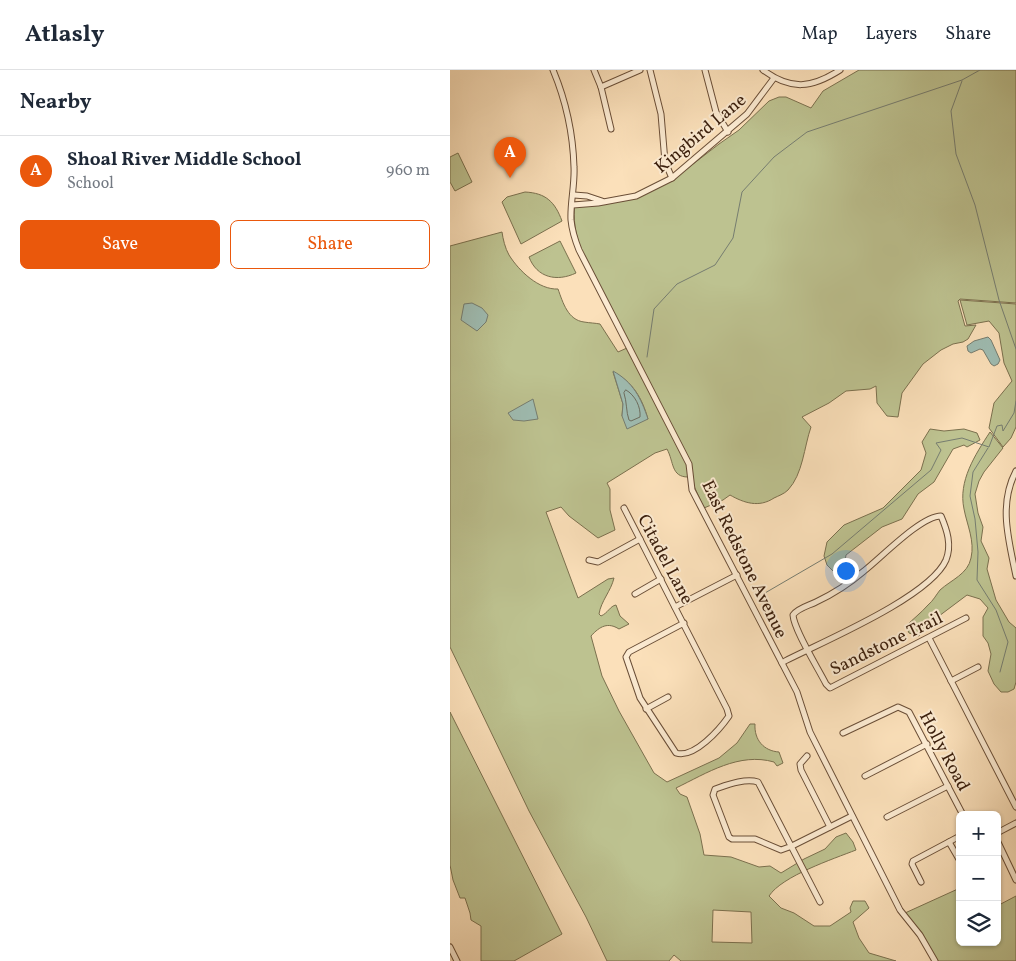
<!DOCTYPE html>
<html lang="en">
<head>
<meta charset="utf-8">
<style>
	body { margin:0; font-family:Vollkorn,serif; background:#f6f6f7; color:#1f2937 }
	.controls { position:absolute; right:15px; bottom:15px; display:grid; overflow:hidden; border-radius:8px; box-shadow:0 1px 4px #0004 }
	.controls button { width:45px; height:45px; display:grid; place-items:center; padding:0; border:0; border-bottom:1px solid #e0e1e3; background:#fff; color:#1f2937; font:25px sans-serif }
	.you { position:absolute; left:395px; top:500px; width:18px; height:18px; margin:-12px; border:4px solid #fff; border-radius:50%; background:#1a73e8; box-shadow:0 0 0 8px #1a73e833 }
	.badge { display:grid; place-items:center; width:32px; height:32px; border-radius:50%; background:#ea580c; color:#fff; font-size:16px; font-weight:700 }
	.pin { position:absolute; translate:-50% -41px; filter:drop-shadow(0 1px 2px #0008) }
	.pin::after { content:''; position:absolute; top:26px; width:18px; height:15px; background:inherit; clip-path:polygon(0 0,100% 0,50% 100%) }
	.list { margin:0; padding:0; list-style:none }
	h2 { display:flex; justify-content:space-between; align-items:center; height:65px; margin:0; padding:0 20px; font-size:21px }
	h2 small { font-size:16px; font-weight:400; color:#747a83 }
	.list li { display:grid; grid-template-columns:32px 1fr auto; gap:15px; align-items:center; box-sizing:border-box; height:70px; padding:0 20px; border-top:1px solid #e0e1e3 }
	.list b { display:block; font-size:19px; white-space:nowrap }
	.list p { margin:0; font-size:16px; white-space:nowrap; color:#747a83 }
	.list em { font-size:16px; font-style:normal; color:#747a83 }
	.actions { display:flex; gap:10px; padding:15px 20px }
	.actions a { flex:1; padding:11px 0; border:1px solid #ea580c; border-radius:8px; text-align:center; font-size:18px; color:#ea580c }
	.actions .main { background:#ea580c; color:#fff }
	.icon { flex:none; width:28px; height:28px; fill:none; stroke:currentColor; stroke-width:2; stroke-linecap:round; stroke-linejoin:round }
	.map { position:relative; flex:none; width:566px; height:891px; overflow:hidden }
	header { display:flex; align-items:center; gap:30px; box-sizing:border-box; height:70px; padding:0 25px; background:#fff; border-bottom:1px solid #e0e1e3 }
	header strong { font-size:24px }
	nav { display:flex; gap:28px; margin-inline-start:auto; font-size:18px }
	main { display:flex }
	aside { flex:1; background:#fff }
	.map>svg:first-child { display:block }
	.green { fill:#bdc290; stroke:#7b704e; fill-rule:evenodd }
	.water { fill:#9fbdb3; stroke:#767d70 }
	.lines { fill:none; stroke-linecap:round; stroke-linejoin:round }
	.shore { stroke:#6c6d5f; stroke-width:1 }
	.stream { stroke:#767d70; stroke-width:1 }
	.minor-casing { stroke:#6a4e37; stroke-width:7 }
	.minor { stroke:#fcebd2; stroke-width:5 }
	.labels { text-anchor:middle; stroke-width:4; stroke-linejoin:round; paint-order:stroke }
	.street-label { font-size:18px; fill:#391d0b; stroke:#fcebd2 }
</style>
</head>
<body>
<header>
<strong>Atlasly</strong>
<nav><a>Map</a><a>Layers</a><a>Share</a></nav>
</header>
<main>
<aside>
<h2>Nearby<small></small></h2>
<ul class="list">
<li><span class="badge">A</span><div><b>Shoal River Middle School</b><p>School</p></div><em>960 m</em></li>
</ul>
<div class="actions"><a class="main">Save</a><a>Share</a></div>
</aside>
<div class="map">
<svg width="566" height="891" viewBox="0 0 566 891">
	<rect width="100%" height="100%" fill="#fbe0ba"/>
	<filter id="stains"><feTurbulence type="fractalNoise" baseFrequency=".004" numOctaves="4"/><feColorMatrix values="0 0 0 0 .2 0 0 0 0 .09 0 0 0 0 .02 0 0 0 .5 -.17"/></filter>
	<radialGradient id="worn" r=".72"><stop offset=".6" stop-color="#630" stop-opacity="0"/><stop offset="1" stop-color="#630" stop-opacity=".3"/></radialGradient>
	<g class="green">
		<path d="M409,0H566V233L510,229L508,231L515,256L526,255L518,269L513,272L503,274L491,280L473,294L452,323L448,347L437,346L427,333L426,316L420,319L396,321L379,333L352,347L361,357C354,377 353,404 338,420C334,424 328,426 324,428C309,438 294,433 280,425L273,430L254,438L244,416L241,393L131,179C125,163 123,150 125,132L150,133L185,126L221,111L269,74L289,60L319,31L329,27H336L361,38L373,21Z"/>
		<polygon points="8,83 22,112 5,121 0,112 0,87"/>
		<path d="M75,122C96,123 105,132 112,151L71,174L52,132L57,127Z"/>
		<path d="M52,162C53,169 55,178 59,185C69,201 89,220 108,219C113,233 118,250 134,252C140,253 145,253 150,254L168,282L177,278L237,395L238,407C221,407 224,392 217,379L205,383L157,413L160,419V440L165,460L148,468L119,446L111,437L96,442L128,528L158,509L164,508C161,521 151,531 149,544L151,546C158,543 160,536 166,535L170,546L179,554L169,559C158,552 150,556 141,566L152,606L169,641L204,703L217,712L269,688L287,673L300,654H305C304,670 314,681 329,682L333,693L327,696L324,692C289,682 257,703 226,718L230,724L237,727L250,764L254,785L281,787L309,797L320,796L331,803L354,789L375,779L386,767L396,763L403,772L406,780C383,789 332,806 319,826L331,838L344,843L364,856H380L401,842L400,838L403,831H415L419,838L403,852L409,868L419,883L446,891H231L224,885L219,891H157L136,847L79,741L0,577V176ZM163,302C183,312 192,328 198,349L172,346L173,334ZM263,840L301,842L302,873L262,872Z"/>
		<path d="M110,171L126,203C107,212 87,208 79,187Z"/>
		<polygon points="510,230 566,234 566,357 561,368 553,377 539,358 544,333 562,311 554,293 549,263 539,251 517,255"/>
		<polygon points="480,359 494,361 514,359 527,363 530,370 517,377 514,375 503,379 484,412 468,424 452,449 432,457 396,485 394,497 383,501 377,495 374,486 377,472 394,455 433,438 471,400 476,383 472,372"/>
		<path d="M540,362L553,378L534,402L529,411L525,424L528,443L533,457L531,471L539,488L537,499L546,530L559,552L566,558V612L564,619L558,622H551L544,614L538,601L541,584L538,573L533,566V547L538,538L530,529L517,525L481,552L469,566L459,563L456,556C463,549 471,543 478,535C483,531 486,525 490,520C501,510 518,504 521,488C525,471 517,455 514,439C508,411 525,385 540,362Z"/>
		<polygon points="0,642 112,864 64,891 31,891 31,856 21,850 20,843 15,828 10,828 3,810 0,795"/>
		<polygon points="510,818 510,872 547,872 547,836 566,826 566,891 487,891 472,863 455,843"/>
	</g>
	<g class="water">
		<polygon points="22,233 32,238 38,245 36,252 27,261 11,250 14,234"/>
		<polygon points="538,267 541,270 550,290 548,294 544,296 541,294 533,280 530,279 521,283 518,281 517,276 524,271"/>
		<path d="M163,301C183,312 191,328 198,349L177,359L172,346L173,334Z"/>
		<polygon points="83,329 88,349 74,351 63,350 58,343"/>
	</g>
	<g class="lines">
		<path class="shore" d="M176,320C185,325 191,337 190,347L181,351L179,350C176,342 177,332 174,323Z"/>
		<g class="stream">
			<polyline points="512,11 501,41 506,84 525,135 549,230 566,279"/>
			<polyline points="197,287 204,239 227,214 265,195 283,168 292,122 324,87 357,62 512,10 530,0"/>
			<polyline points="538,378 523,402 520,426 525,449 528,482 527,510 546,540 558,572 550,602"/>
			<polyline points="315,523 382,484 481,400 491,380 486,373 512,368 539,377 547,356 552,355 553,361 564,343 566,331"/>
		</g>
		<g class="minor-casing">
			<g id="minor">
				<path d="M103,0C116,31 123,63 124,97C125,114 120,134 121,150C122,161 125,170 129,180L239,394L242,420L347,622L360,662L450,840L470,865L485,891"/>
				<polyline points="144,0 151,17 161,59"/>
				<polyline points="200,0 211,44 215,92 222,108"/>
				<polyline points="255,0 266,42 278,62"/>
				<path d="M313,0C341,21 362,18 390,0"/>
				<polyline points="151,17 190,0"/>
				<polyline points="124,125 137,126 152,131"/>
				<polyline points="123,135 148,133 186,126 222,108 297,44 324,8"/>
				<path d="M566,401C548,435 559,471 566,506"/>
				<path d="M174,438L277,639L279,646C270,659 244,689 226,683L190,628L176,587L179,582L234,553"/>
				<polyline points="139,490 148,492 190,469"/>
				<polyline points="185,524 211,509"/>
				<polyline points="225,537 287,505"/>
				<polyline points="479,568 566,737"/>
				<path d="M332,593L335,591C372,572 480,527 496,490C502,475 497,460 491,446C471,446 432,487 414,501C400,513 383,524 366,532C358,536 348,538 343,545C344,560 368,598 376,614L380,618L516,548"/>
				<polyline points="501,611 528,597"/>
				<polyline points="196,639 218,627"/>
				<polyline points="393,663 448,637 459,642 513,745"/>
				<polyline points="357,686 350,694 351,700 380,757"/>
				<polyline points="415,706 477,674"/>
				<polyline points="437,747 498,716"/>
				<polyline points="547,763 566,753"/>
				<polyline points="547,770 566,810"/>
				<polyline points="499,772 510,791"/>
				<polyline points="471,812 462,794 463,791 510,766"/>
				<path d="M370,832L308,712C295,708 277,715 265,719L263,725L279,767L282,769H305L331,780L342,776L402,746"/>
				<polyline points="0,877 7,891"/>
			</g>
		</g>
		<use href="#minor" class="minor"/>
	</g>
	<g class="labels">
		<g class="street-label">
			<text transform="translate(250 63) rotate(-40)" y="6">Kingbird Lane</text>
			<text transform="translate(216 489) rotate(62)" y="6">Citadel Lane</text>
			<text transform="translate(295 489) rotate(64)" y="6">East Redstone Avenue</text>
			<text transform="translate(436 573) rotate(-26)" y="6">Sandstone Trail</text>
			<text transform="translate(495 681) rotate(62)" y="6">Holly Road</text>
		</g>
	</g>
	<rect width="100%" height="100%" filter="url(#stains)"/>
	<rect width="100%" height="100%" fill="url(#worn)"/>
</svg>
<div class="controls">
<button>+</button>
<button>−</button>
<button><svg class="icon" aria-label="layers" viewBox="0 0 24 24"><path d="M12 4l9 5-9 5-9-5zM3 14l9 5 9-5"/></svg></button>
</div>
<div class="you"></div>
<div class="pin badge" style="left:60px;top:108px">A</div>
</div>
</main>
</body>
</html>
